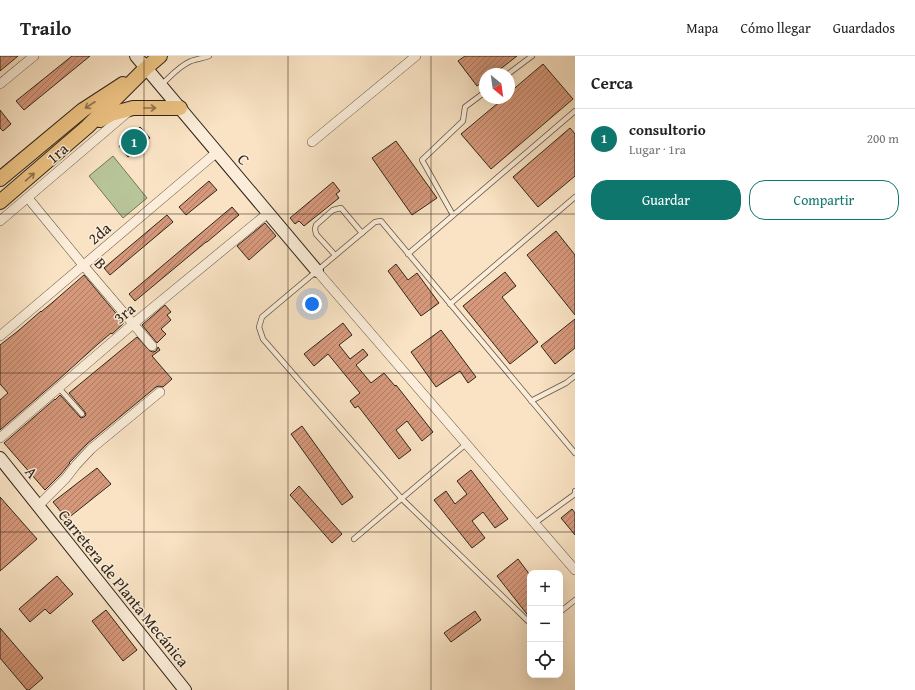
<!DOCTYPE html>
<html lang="es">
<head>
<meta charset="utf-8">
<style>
	body { margin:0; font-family:"Gentium Book Plus",serif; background:#f6f6f6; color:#222 }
	.controls { position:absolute; right:12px; bottom:12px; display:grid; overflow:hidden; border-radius:8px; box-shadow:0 4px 16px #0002 }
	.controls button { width:36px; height:36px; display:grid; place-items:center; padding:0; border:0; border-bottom:1px solid #e0e0e0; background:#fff; color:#222; font:20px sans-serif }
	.compass { position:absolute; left:479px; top:12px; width:36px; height:36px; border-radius:50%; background:#fff; box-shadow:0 4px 16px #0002; rotate:151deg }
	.you { position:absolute; left:312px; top:248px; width:14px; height:14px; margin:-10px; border:3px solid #fff; border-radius:50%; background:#1a73e8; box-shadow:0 0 0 6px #1a73e833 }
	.badge { display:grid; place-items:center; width:26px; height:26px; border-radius:50%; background:#0f766e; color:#fff; font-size:13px; font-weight:700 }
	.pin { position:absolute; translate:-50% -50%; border:2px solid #fff; box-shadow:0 1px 4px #0006 }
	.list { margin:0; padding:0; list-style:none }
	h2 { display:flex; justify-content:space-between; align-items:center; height:52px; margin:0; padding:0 16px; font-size:17px }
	h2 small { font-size:13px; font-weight:400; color:#767676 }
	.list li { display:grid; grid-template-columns:26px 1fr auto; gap:12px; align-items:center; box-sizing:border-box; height:60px; padding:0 16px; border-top:1px solid #e0e0e0 }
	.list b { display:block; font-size:15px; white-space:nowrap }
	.list p { margin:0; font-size:13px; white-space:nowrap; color:#767676 }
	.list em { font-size:13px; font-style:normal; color:#767676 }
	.actions { display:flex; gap:8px; padding:12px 16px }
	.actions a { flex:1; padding:9px 0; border:1px solid #0f766e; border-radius:16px; text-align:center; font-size:14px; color:#0f766e }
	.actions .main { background:#0f766e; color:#fff }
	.icon { flex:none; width:22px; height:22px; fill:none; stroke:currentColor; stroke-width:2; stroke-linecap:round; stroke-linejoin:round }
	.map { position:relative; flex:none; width:575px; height:634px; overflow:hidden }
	header { display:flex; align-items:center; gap:24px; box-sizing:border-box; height:56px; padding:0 20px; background:#fff; border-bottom:1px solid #e0e0e0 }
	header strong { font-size:19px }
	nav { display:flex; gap:22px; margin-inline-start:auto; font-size:14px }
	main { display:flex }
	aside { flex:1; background:#fff }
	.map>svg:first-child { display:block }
	.grass { fill:#b8c599; stroke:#74765a }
	.building { fill:url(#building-hatch); stroke:#30261b }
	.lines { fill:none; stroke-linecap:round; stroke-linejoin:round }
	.lane-casing { stroke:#625545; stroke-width:6 }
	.street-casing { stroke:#625545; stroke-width:10 }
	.secondary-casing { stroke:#30261b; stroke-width:14 }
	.primary-casing { stroke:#30261b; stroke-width:16 }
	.lane { stroke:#fbedd9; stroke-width:4.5 }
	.street { stroke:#fbedd9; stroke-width:9 }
	.secondary { stroke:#fbedd9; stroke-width:12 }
	.primary { stroke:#ecc282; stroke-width:14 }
	.oneway { stroke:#8e744e }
	.grid { fill:none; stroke:#30261b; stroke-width:1; stroke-opacity:0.55 }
	.labels { text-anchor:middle; stroke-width:3; stroke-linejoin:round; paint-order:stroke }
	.street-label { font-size:16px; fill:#30261b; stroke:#fbedd9 }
</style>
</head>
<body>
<header>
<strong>Trailo</strong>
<nav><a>Mapa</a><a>Cómo llegar</a><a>Guardados</a></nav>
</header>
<main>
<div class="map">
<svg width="575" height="634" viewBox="0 0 575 634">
	<defs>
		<pattern id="building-hatch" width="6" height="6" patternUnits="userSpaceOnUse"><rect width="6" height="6" fill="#d6987b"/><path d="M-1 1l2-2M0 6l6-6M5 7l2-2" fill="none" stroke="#ae7c64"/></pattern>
	</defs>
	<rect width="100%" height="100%" fill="#f9e3c4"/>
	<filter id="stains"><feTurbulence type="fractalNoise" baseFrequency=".005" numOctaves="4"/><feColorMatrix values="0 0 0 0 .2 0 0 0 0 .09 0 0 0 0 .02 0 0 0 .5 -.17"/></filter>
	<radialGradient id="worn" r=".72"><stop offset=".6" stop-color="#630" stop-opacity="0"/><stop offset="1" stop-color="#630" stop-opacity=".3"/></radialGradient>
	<polygon class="grass" points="113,100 147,142 123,162 89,120"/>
	<g class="building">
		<polygon points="0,0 18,0 0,15"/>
		<polygon points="72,0 90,0 24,54 16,45"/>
		<polygon points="465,0 517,0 494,18 485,18 485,24 477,30 458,5"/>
		<polygon points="543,8 573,43 491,113 461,78 504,42 509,42 509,37"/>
		<polygon points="0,54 11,68 3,75 0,72"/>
		<polygon points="140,71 150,82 128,101 119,90"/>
		<polygon points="570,72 575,78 575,120 538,151 513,121"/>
		<polygon points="396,85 437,142 412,159 372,102"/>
		<polygon points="209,125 217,134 186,159 179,151"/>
		<polygon points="333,126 340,135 336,138 339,142 304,170 299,165 295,168 290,162"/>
		<polygon points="232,151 239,159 207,186 206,186 135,245 129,238"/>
		<polygon points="167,159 173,166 110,219 104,212"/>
		<polygon points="265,167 276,180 249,204 237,190"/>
		<polygon points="556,175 575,199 575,259 527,199"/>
		<polygon points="396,208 408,224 417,217 439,247 421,260 388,215"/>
		<polygon points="505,216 516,230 502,241 538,286 510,308 463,250"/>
		<polygon points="84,219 124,267 112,278 111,277 98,288 58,324 0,374 0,344 8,337 0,328 0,289 18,275 41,255 41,256 53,246"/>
		<polygon points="165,249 171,256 167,259 171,264 161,273 166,278 157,287 142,269"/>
		<polygon points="575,263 575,292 555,308 541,290"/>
		<polygon points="343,267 352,279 339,289 350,303 363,293 368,299 356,309 371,327 384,317 395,330 396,329 433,376 422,385 407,365 396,374 411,394 399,403 358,350 355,352 350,345 360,337 328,298 314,310 304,298"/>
		<polygon points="441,274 476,321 468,327 460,315 436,331 411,296"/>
		<polygon points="137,281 150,295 153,296 156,295 158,291 160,294 152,300 172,323 163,331 159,330 156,331 87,388 69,407 70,407 61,418 45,434 4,387 55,343 55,344 60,339 79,360 81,362 84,361 86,359 85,356 69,337"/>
		<polygon points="302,370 353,441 342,449 291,378"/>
		<polygon points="97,412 111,428 67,463 53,446"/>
		<polygon points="471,414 508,463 495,472 483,456 472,465 485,482 472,492 434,444 446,435 455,448 467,438 457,425"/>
		<polygon points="299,430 342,478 332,487 290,439"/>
		<polygon points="0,441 37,483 0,515"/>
		<polygon points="572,453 575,457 575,479 561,462"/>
		<polygon points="518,503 530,519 530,562 497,520"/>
		<polygon points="57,520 73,538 50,558 45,553 30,566 19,553"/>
		<polygon points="106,554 137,594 123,605 92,565"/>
		<polygon points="475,555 481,564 451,586 444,577"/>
		<polygon points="0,572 43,622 29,634 27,634 0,602"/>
	</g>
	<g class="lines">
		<g class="lane-casing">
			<g id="lane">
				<polyline points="508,18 532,0"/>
				<path d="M161,29C170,21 179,10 191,5C197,3 203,2 209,0"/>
				<polyline points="453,159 422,104 463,65 465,51 485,36"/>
				<polyline points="408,198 575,55"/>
				<polyline points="335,199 316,178 315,173 316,169 333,154 341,152 362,177"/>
				<polyline points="450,248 575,141"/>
				<polyline points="59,332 82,358"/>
				<polyline points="531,345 566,327 575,320"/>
				<polyline points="535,467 575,438 575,435"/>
				<polyline points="354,483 466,388"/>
				<polyline points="560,556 575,544"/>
				<polyline points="530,567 402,443 263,283 259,271 262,261 375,166 381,165 575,397"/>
			</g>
		</g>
		<g class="street-casing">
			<g id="street">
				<polyline points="0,28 34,0"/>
				<polyline points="312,86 416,0"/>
				<polyline points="28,142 83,209 152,290"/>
				<polyline points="0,165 128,56"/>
				<polyline points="317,215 575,514"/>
				<polyline points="0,280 217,96"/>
				<polyline points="0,382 133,268 268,157"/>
				<polyline points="38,450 66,422 76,409 91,393 160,336"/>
			</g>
		</g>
		<g class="secondary-casing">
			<g id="secondary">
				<polyline points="136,0 317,215"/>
				<polyline points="0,402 185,634"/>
			</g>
		</g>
		<g class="primary-casing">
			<g id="primary">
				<polyline points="100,64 111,58 133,52 180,52"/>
				<polyline points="0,123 83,54 123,28"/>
				<polyline points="0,146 87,71 146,12 160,0"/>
			</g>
		</g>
		<use href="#lane" class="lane"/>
		<use href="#street" class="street"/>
		<use href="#secondary" class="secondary"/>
		<use href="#primary" class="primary"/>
	</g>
	<defs><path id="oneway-shaft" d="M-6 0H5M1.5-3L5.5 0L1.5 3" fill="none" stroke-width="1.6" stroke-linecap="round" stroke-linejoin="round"/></defs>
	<g class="oneway">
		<use href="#oneway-shaft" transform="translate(90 49) rotate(147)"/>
		<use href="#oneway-shaft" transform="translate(150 52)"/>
		<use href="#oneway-shaft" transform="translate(30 121) rotate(-41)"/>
	</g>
	<path class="grid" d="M144,0V634M288,0V634M431,0V634M0,158H575M0,317H575M0,476H575"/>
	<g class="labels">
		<g class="street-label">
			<text transform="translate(57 97) rotate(-41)" y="6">1ra</text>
			<text transform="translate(244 103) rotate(50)" y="6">C</text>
			<text transform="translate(99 177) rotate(-40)" y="6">2da</text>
			<text transform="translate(101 207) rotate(50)" y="6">B</text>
			<text transform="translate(124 257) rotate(-40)" y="6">3ra</text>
			<text transform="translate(32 416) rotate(51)" y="6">A</text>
			<text transform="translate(124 532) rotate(51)" y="6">Carretera de Planta Mecánica</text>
		</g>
	</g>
	<rect width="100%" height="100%" filter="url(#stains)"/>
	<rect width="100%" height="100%" fill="url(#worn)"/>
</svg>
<div class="controls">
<button>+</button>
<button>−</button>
<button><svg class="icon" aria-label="locate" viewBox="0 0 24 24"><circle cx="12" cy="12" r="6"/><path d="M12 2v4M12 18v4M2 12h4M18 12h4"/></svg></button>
</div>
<svg class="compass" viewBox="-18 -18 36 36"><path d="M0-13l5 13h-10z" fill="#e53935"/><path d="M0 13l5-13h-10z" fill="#767676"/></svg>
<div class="you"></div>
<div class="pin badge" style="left:134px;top:86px">1</div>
</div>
<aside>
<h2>Cerca<small></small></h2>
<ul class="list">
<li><span class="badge">1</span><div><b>consultorio</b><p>Lugar · 1ra</p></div><em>200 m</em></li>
</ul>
<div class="actions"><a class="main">Guardar</a><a>Compartir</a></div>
</aside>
</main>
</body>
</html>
